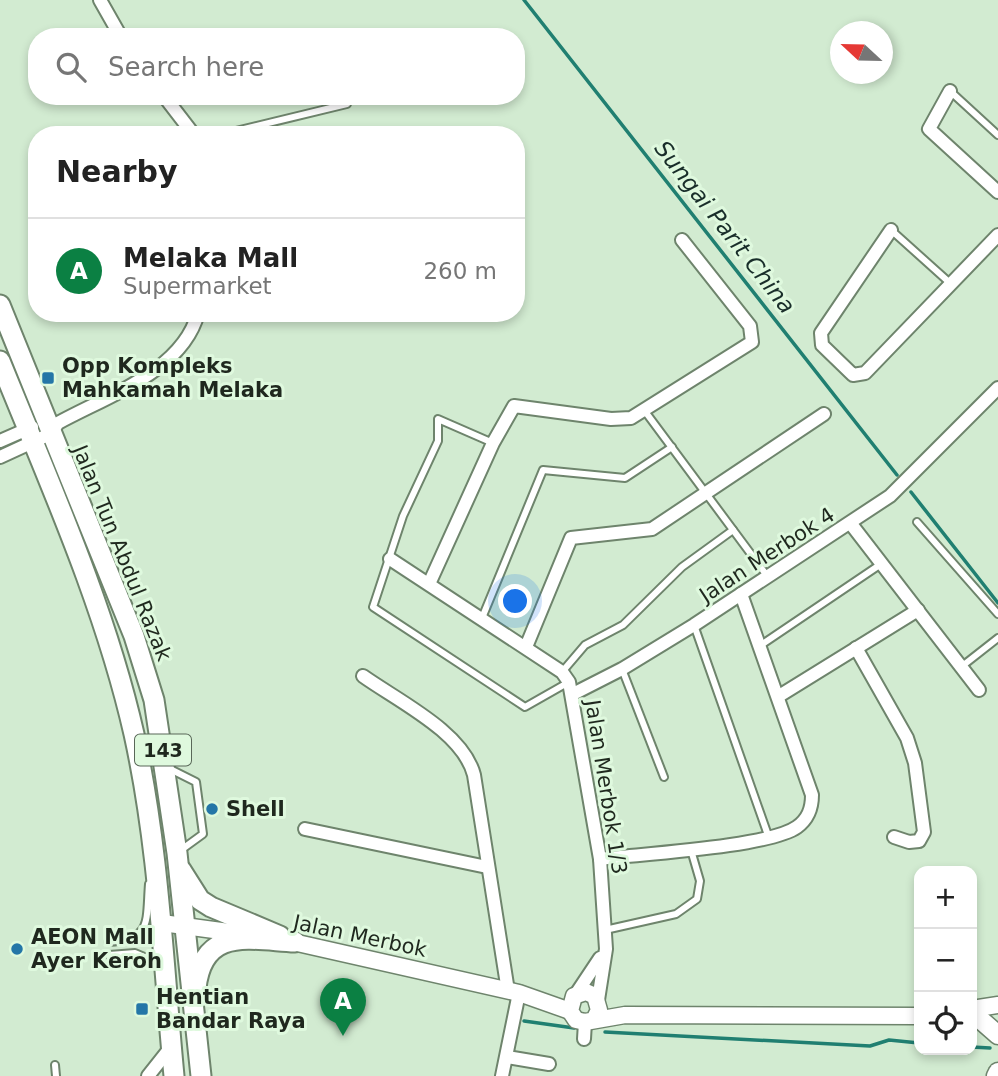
<!DOCTYPE html>
<html lang="en">
<head>
<meta charset="utf-8">
<style>
	body { margin:0; font-family:"DejaVu Sans",sans-serif; background:#f6f6f6; color:#222 }
	.controls { position:absolute; right:21px; bottom:21px; display:grid; overflow:hidden; border-radius:14px; box-shadow:0 4px 10px #0003 }
	.controls button { width:63px; height:63px; display:grid; place-items:center; padding:0; border:0; border-bottom:2px solid #e0e0e0; background:#fff; color:#222; font:35px sans-serif }
	.compass { position:absolute; left:830px; top:21px; width:63px; height:63px; border-radius:50%; background:#fff; box-shadow:0 4px 10px #0003; rotate:292deg }
	.you { position:absolute; left:516px; top:602px; width:24px; height:24px; margin:-18px; border:5px solid #fff; border-radius:50%; background:#1a73e8; box-shadow:0 0 0 10px #1a73e833 }
	.badge { display:grid; place-items:center; width:46px; height:46px; border-radius:50%; background:#0b8043; color:#fff; font-size:23px; font-weight:700 }
	.pin { position:absolute; translate:-50% -58px; filter:drop-shadow(0 2px 4px #0008) }
	.pin::after { content:''; position:absolute; top:37px; width:24px; height:21px; background:inherit; clip-path:polygon(0 0,100% 0,50% 100%) }
	.list { margin:0; padding:0; list-style:none }
	h2 { display:flex; justify-content:space-between; align-items:center; height:91px; margin:0; padding:0 28px; font-size:30px }
	h2 small { font-size:23px; font-weight:400; color:#767676 }
	.list li { display:grid; grid-template-columns:46px 1fr auto; gap:21px; align-items:center; box-sizing:border-box; height:105px; padding:0 28px; border-top:2px solid #e0e0e0 }
	.list b { display:block; font-size:26px; white-space:nowrap }
	.list p { margin:0; font-size:23px; white-space:nowrap; color:#767676 }
	.list em { font-size:23px; font-style:normal; color:#767676 }
	.icon { flex:none; width:38px; height:38px; fill:none; stroke:currentColor; stroke-width:2; stroke-linecap:round; stroke-linejoin:round }
	.map { position:relative; flex:none; width:998px; height:1076px; overflow:hidden }
	.search { position:absolute; background:#fff; box-shadow:0 4px 10px #0003; left:28px; top:28px; width:497px; height:77px; display:flex; align-items:center; gap:18px; box-sizing:border-box; padding:0 24px; border-radius:28px; color:#767676; font-size:26px }
	.panel { position:absolute; background:#fff; box-shadow:0 4px 10px #0003; left:28px; top:126px; width:497px; height:196px; border-radius:28px }
	.map>svg:first-child { display:block }
	.lines { fill:none; stroke-linecap:round; stroke-linejoin:round }
	.stream { stroke:#207f71; stroke-width:3.5 }
	.service-casing { stroke:#6e846c; stroke-width:10 }
	.minor-casing { stroke:#6e846c; stroke-width:16 }
	.tertiary-casing { stroke:#6e846c; stroke-width:19 }
	.secondary-casing { stroke:#6e846c; stroke-width:21 }
	.trunk-casing { stroke:#6e846c; stroke-width:23 }
	.service { stroke:#fff; stroke-width:6 }
	.minor { stroke:#fff; stroke-width:12 }
	.tertiary { stroke:#fff; stroke-width:16 }
	.secondary { stroke:#fff; stroke-width:18 }
	.trunk { stroke:#fff; stroke-width:19 }
	.poi-dot { fill:#2476a7; stroke:#dff9de; stroke-width:2.5 }
	.labels { text-anchor:middle; stroke-width:6; stroke-linejoin:round; paint-order:stroke }
	.shield { fill:#dff9de; stroke:#596758; stroke-width:2 }
	.shield-label { font-size:19px; font-weight:bold; fill:#1f281e }
	.poi-label { font-size:21px; font-weight:bold; fill:#1f281e; stroke:#dff9de; text-anchor:start }
	.street-label { font-size:21px; fill:#1f281e; stroke:#dff9de }
	.water-label { font-size:23px; font-style:italic; fill:#192e2a; stroke:#dff9de }
</style>
</head>
<body>
<div class="map">
<svg width="998" height="1076" viewBox="0 0 998 1076">
	<rect width="100%" height="100%" fill="#d2ebd1"/>
	<g class="lines">
		<g class="stream">
			<polyline points="524,0 897,475"/>
			<polyline points="911,492 998,603"/>
			<polyline points="524,1021 574,1028"/>
			<polyline points="605,1032 870,1046 889,1040 919,1043"/>
			<polyline points="972,1047 990,1048"/>
		</g>
		<g class="service-casing">
			<g id="service">
				<polyline points="950,91 998,135"/>
				<polyline points="219,135 347,104"/>
				<polyline points="891,230 950,283"/>
				<polyline points="644,410 768,577"/>
				<polyline points="493,443 438,419 438,441 403,516 373,607 525,707 569,682"/>
				<polyline points="917,522 998,614"/>
				<polyline points="482,618 543,470 625,478 672,447"/>
				<polyline points="694,625 769,838"/>
				<polyline points="761,645 881,564"/>
				<polyline points="961,667 998,638"/>
				<polyline points="622,669 664,777"/>
				<polyline points="562,672 585,645 623,625 682,567 733,530"/>
				<polyline points="168,768 196,782 203,834 181,850"/>
				<polyline points="605,930 676,914 697,899 700,881 691,850"/>
				<path d="M108,942C152,939 146,923 149,884"/>
				<polyline points="109,955 135,953 161,964"/>
				<polyline points="55,1065 56,1076"/>
			</g>
		</g>
		<g class="minor-casing">
			<g id="minor">
				<polyline points="100,0 121,37"/>
				<polyline points="950,91 929,129 998,192"/>
				<polyline points="164,96 194,135"/>
				<polyline points="891,230 821,333 822,345 853,375 865,373 998,235"/>
				<polyline points="0,441 32,427"/>
				<path d="M0,457L50,434L58,423C107,396 183,371 198,313"/>
				<polyline points="851,524 979,690"/>
				<polyline points="390,559 562,672 569,682 600,859 606,949 598,1000"/>
				<polyline points="429,584 493,443 514,406 611,419 631,418 752,342 750,326 682,240"/>
				<polyline points="526,647 571,538 652,529 824,414"/>
				<polyline points="856,648 907,738 915,763 924,832 919,841 909,842 894,837"/>
				<path d="M363,676C398,701 463,732 474,775L508,991"/>
				<polyline points="573,694 622,669 694,625 890,496 998,388"/>
				<polyline points="779,696 918,610"/>
				<polyline points="305,829 487,867"/>
				<path d="M600,859C640,854 769,847 797,827C808,819 812,809 812,795L741,594"/>
				<polyline points="576,994 600,958"/>
				<polyline points="584,1039 585,1022"/>
				<polyline points="507,1057 549,1064"/>
				<polyline points="148,1076 171,1047"/>
				<polyline points="502,1076 519,993"/>
			</g>
		</g>
		<g class="tertiary-casing">
			<g id="tertiary">
				<polyline points="162,923 251,935"/>
				<polyline points="284,940 519,993 570,1011"/>
				<polyline points="972,1009 998,1005"/>
				<polyline points="595,1018 599,1010 595,996 586,992 574,996 570,1011 576,1020 585,1022 625,1015 919,1016"/>
			</g>
		</g>
		<g class="secondary-casing">
			<g id="secondary">
				<polyline points="982,1021 998,1035"/>
				<polyline points="996,1076 998,1072"/>
			</g>
		</g>
		<g class="trunk-casing">
			<g id="trunk">
				<polyline points="0,305 134,636 154,700 177,853 201,1076"/>
				<path d="M0,361C49,482 105,606 134,734C159,847 163,961 174,1076"/>
				<polyline points="181,870 200,900 211,907 280,936"/>
				<path d="M196,988C203,926 250,940 295,942"/>
			</g>
		</g>
		<use href="#service" class="service"/>
		<use href="#minor" class="minor"/>
		<use href="#tertiary" class="tertiary"/>
		<use href="#secondary" class="secondary"/>
		<use href="#trunk" class="trunk"/>
	</g>
	<g class="poi-dot">
		<rect x="41" y="371" width="14" height="14" rx="3.5"/>
		<circle cx="212" cy="809" r="7"/>
		<circle cx="17" cy="949" r="7"/>
		<rect x="135" y="1002" width="14" height="14" rx="3.5"/>
	</g>
	<g class="labels">
		<rect class="shield" x="135" y="734.5" width="56" height="31" rx="5"/>
		<g class="shield-label">
			<text x="163" y="757">143</text>
		</g>
		<g class="poi-label">
			<text x="62" y="373">Opp Kompleks<tspan x="62" dy="24">Mahkamah Melaka</tspan></text>
			<text x="226" y="816">Shell</text>
			<text x="31" y="944">AEON Mall<tspan x="31" dy="24">Ayer Keroh</tspan></text>
			<text x="156" y="1004">Hentian<tspan x="156" dy="24">Bandar Raya</tspan></text>
		</g>
		<g class="street-label">
			<text transform="translate(122 553) rotate(68)" y="7">Jalan Tun Abdul Razak</text>
			<text transform="translate(767 555) rotate(-33)" y="7">Jalan Merbok 4</text>
			<text transform="translate(606 787) rotate(81)" y="7">Jalan Merbok 1/3</text>
			<text transform="translate(360 936) rotate(12)" y="7">Jalan Merbok</text>
		</g>
		<g class="water-label">
			<text transform="translate(725 227) rotate(52)" y="8">Sungai Parit China</text>
		</g>
	</g>
</svg>
<div class="controls">
<button>+</button>
<button>−</button>
<button><svg class="icon" aria-label="locate" viewBox="0 0 24 24"><circle cx="12" cy="12" r="6"/><path d="M12 2v4M12 18v4M2 12h4M18 12h4"/></svg></button>
</div>
<svg class="compass" viewBox="-18 -18 36 36"><path d="M0-13l5 13h-10z" fill="#e53935"/><path d="M0 13l5-13h-10z" fill="#767676"/></svg>
<div class="you"></div>
<div class="pin badge" style="left:343px;top:1036px">A</div>
<div class="search"><svg class="icon" aria-label="search" viewBox="0 0 24 24"><circle cx="10" cy="10" r="6"/><path d="M15 15l6 6"/></svg>Search here</div>
<section class="panel">
<h2>Nearby<small></small></h2>
<ul class="list">
<li><span class="badge">A</span><div><b>Melaka Mall</b><p>Supermarket</p></div><em>260 m</em></li>
</ul>
</section>
</div>
</body>
</html>
